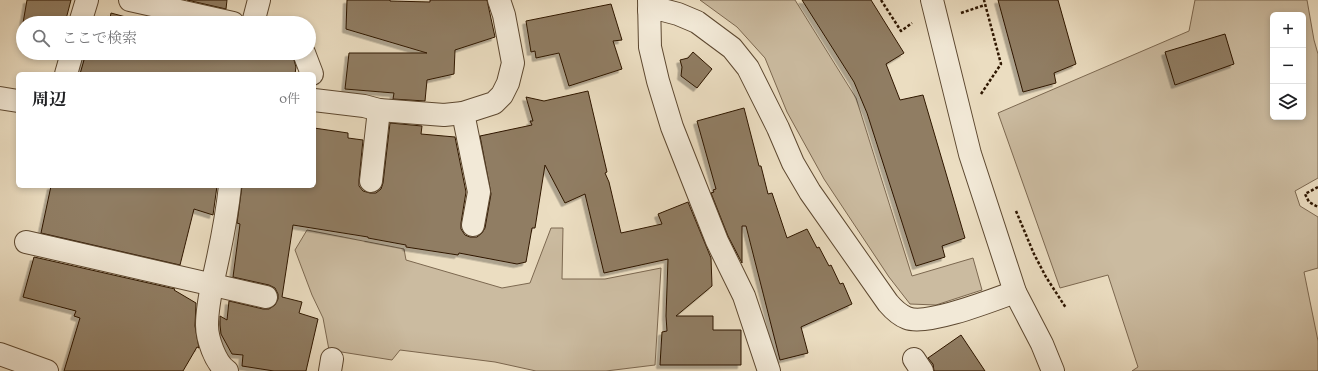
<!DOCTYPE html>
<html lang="ja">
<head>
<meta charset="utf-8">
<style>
	body { margin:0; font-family:Vollkorn,"Noto Serif JP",serif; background:#f6f6f6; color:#202124 }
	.controls { position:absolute; right:12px; top:12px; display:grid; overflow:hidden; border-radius:6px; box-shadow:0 2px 6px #0003 }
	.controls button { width:36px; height:36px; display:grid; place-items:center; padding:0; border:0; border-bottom:1px solid #e0e0e0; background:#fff; color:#202124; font:20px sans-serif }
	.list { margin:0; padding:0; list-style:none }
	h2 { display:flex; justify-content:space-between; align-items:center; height:52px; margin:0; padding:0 16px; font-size:17px }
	h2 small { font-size:13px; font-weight:400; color:#757577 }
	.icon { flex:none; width:22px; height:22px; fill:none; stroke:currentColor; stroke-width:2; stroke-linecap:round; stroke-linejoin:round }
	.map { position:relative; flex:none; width:1318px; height:371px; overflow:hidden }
	.search { position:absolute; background:#fff; box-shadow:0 2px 6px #0003; left:16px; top:16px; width:300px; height:44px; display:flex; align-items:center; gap:10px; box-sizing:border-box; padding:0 14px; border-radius:22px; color:#757577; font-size:15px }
	.panel { position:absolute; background:#fff; box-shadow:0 2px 6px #0003; left:16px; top:72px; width:300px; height:116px; border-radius:6px }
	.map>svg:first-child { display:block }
	.green { fill:#cbbba0; stroke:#7c6850; fill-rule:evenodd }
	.building { fill:#907d64; stroke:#2e1600; filter:url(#shadow) }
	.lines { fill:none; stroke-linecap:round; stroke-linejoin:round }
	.minor-casing { stroke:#5d4830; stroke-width:24 }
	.path { stroke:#2e1600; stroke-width:2.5; stroke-dasharray:3 2; stroke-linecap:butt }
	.minor { stroke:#f2e9d7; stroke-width:22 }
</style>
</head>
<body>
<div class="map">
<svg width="1318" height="371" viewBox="0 0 1318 371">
	<defs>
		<filter id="shadow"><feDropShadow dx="-3.5" dy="3.5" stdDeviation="0" flood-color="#0004"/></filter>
	</defs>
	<rect width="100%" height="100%" fill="#ebddc1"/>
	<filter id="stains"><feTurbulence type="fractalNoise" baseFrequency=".005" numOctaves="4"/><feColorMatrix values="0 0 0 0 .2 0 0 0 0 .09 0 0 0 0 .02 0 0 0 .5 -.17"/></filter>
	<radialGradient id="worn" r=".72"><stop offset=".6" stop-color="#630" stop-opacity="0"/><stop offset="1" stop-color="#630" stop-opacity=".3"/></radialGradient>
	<g class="green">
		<polygon points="700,0 795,0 856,98 912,276 973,258 982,290 936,305 910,304 889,277 824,179 787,112 765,58 737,27"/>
		<path d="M1195,0H1307L1314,40L1318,54V178L1295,191L1300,206L1318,217V268L1304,272L1318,341V371H1132L1138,367L1108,275L1060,288L998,113L1189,31ZM1273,15H1303V117H1273Z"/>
		<polygon points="551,228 563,228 562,279 605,279 661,268 655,365 606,371 536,371 495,362 400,350 392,360 329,350 323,318 312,295 295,250 307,230 404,249 406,260 502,288 530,283"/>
	</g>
	<g class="building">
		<polygon points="27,0 71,0 65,23 23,23"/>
		<polygon points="187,0 227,0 226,9"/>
		<polygon points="347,0 390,0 390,1 430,2 430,0 487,0 495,37 455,50 454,74 427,80 425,101 393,99 394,93 345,89 349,53 427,53 346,29"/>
		<polygon points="802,0 871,0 904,53 886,64 900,100 923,95 965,238 942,246 945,257 916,266 867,113 854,82"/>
		<polygon points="998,0 1058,0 1076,64 1054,73 1056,83 1023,92"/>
		<polygon points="611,4 622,40 613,41 622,69 569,86 559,53 536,58 535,51 531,52 526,21"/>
		<polygon points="111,13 148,23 109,23"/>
		<polygon points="156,19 176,23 156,23"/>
		<polygon points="1225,34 1234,64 1175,85 1165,52"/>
		<polygon points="693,52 712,69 697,88 681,76 682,67 680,60 688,58"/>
		<polygon points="86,53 292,53 296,67 295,74 80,74"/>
		<polygon points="588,91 607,172 605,173 609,182 621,233 662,224 658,214 688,202 711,258 712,286 676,316 713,316 713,330 741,330 741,365 660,365 662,332 667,331 666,316 668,259 604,273 585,194 565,203 545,165 535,228 532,228 526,262 517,264 459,253 458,255 406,247 406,245 368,238 368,237 293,225 282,297 302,302 299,313 318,319 306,371 274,371 242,366 243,355 232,354 221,334 220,325 220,316 227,320 229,301 263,309 269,309 275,305 278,299 278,294 275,288 269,285 233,277 240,224 237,223 242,186 314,186 314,128 348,133 348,138 363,140 359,180 359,186 363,191 370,193 376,193 381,189 383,183 390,123 422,126 421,134 455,137 466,192 461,223 461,229 465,235 470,237 477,237 482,233 485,228 491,194 480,136 532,125 530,121 533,121 526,97 544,101"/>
		<polygon points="744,108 759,166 761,166 768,194 772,193 787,238 807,229 817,248 819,247 829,266 831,265 840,284 843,283 852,304 801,327 808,353 780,360 746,226 742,226 742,263 728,236 711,193 714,192 713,190 716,189 697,121"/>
		<polygon points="51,186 217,186 213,215 194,209 180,265 41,233"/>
		<polygon points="34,257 175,289 174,290 196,303 195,326 199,348 197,347 183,371 64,371 80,318 74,316 76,311 23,297"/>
		<polygon points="961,335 985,371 934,371 933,364 928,358"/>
	</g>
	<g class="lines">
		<g class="minor-casing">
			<g id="minor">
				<polyline points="130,0 233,23"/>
				<polyline points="649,0 650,47 658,81 672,127 717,241 744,296 769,371"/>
				<polyline points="932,0 970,154 1015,292 1042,344 1053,371"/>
				<path d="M649,10H663L678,14L697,22L732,48L748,68L778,128L793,163L810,192L888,303C894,310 899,315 907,318C927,326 993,300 1015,292"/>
				<polyline points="80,23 87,0"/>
				<polyline points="253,23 259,0"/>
				<polyline points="304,53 312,74"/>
				<polyline points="66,74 72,53"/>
				<polyline points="0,98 18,101"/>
				<polyline points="314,100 364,106 379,110 444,115 463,113 494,103 502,95 508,83 513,63 504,15 499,0"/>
				<polyline points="463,113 479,192 473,225"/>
				<polyline points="371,181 379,110"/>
				<polyline points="26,242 266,297"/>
				<polyline points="0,354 47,371"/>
				<polyline points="914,359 922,371"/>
				<path d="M227,371C215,363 207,338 207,325C207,305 212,286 216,267C222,240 227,214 230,186"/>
				<polyline points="330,371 332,359"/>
			</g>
		</g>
		<g class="path">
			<polyline points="881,0 901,31 912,23"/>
			<polyline points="961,13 985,5"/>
			<polyline points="981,94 1001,64 984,0"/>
			<polyline points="1318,187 1305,194 1309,202 1318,207"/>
			<polyline points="1016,211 1034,254 1046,277 1066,308"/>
		</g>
		<use href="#minor" class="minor"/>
	</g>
	<rect width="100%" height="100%" filter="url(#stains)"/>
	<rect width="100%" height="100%" fill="url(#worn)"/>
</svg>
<div class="controls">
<button>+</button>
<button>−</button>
<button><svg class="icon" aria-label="layers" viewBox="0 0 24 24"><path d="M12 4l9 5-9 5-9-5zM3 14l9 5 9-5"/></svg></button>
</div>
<div class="search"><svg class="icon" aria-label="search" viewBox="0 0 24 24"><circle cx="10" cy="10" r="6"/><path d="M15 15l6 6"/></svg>ここで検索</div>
<section class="panel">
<h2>周辺<small>0件</small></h2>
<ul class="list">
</ul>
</section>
</div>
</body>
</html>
